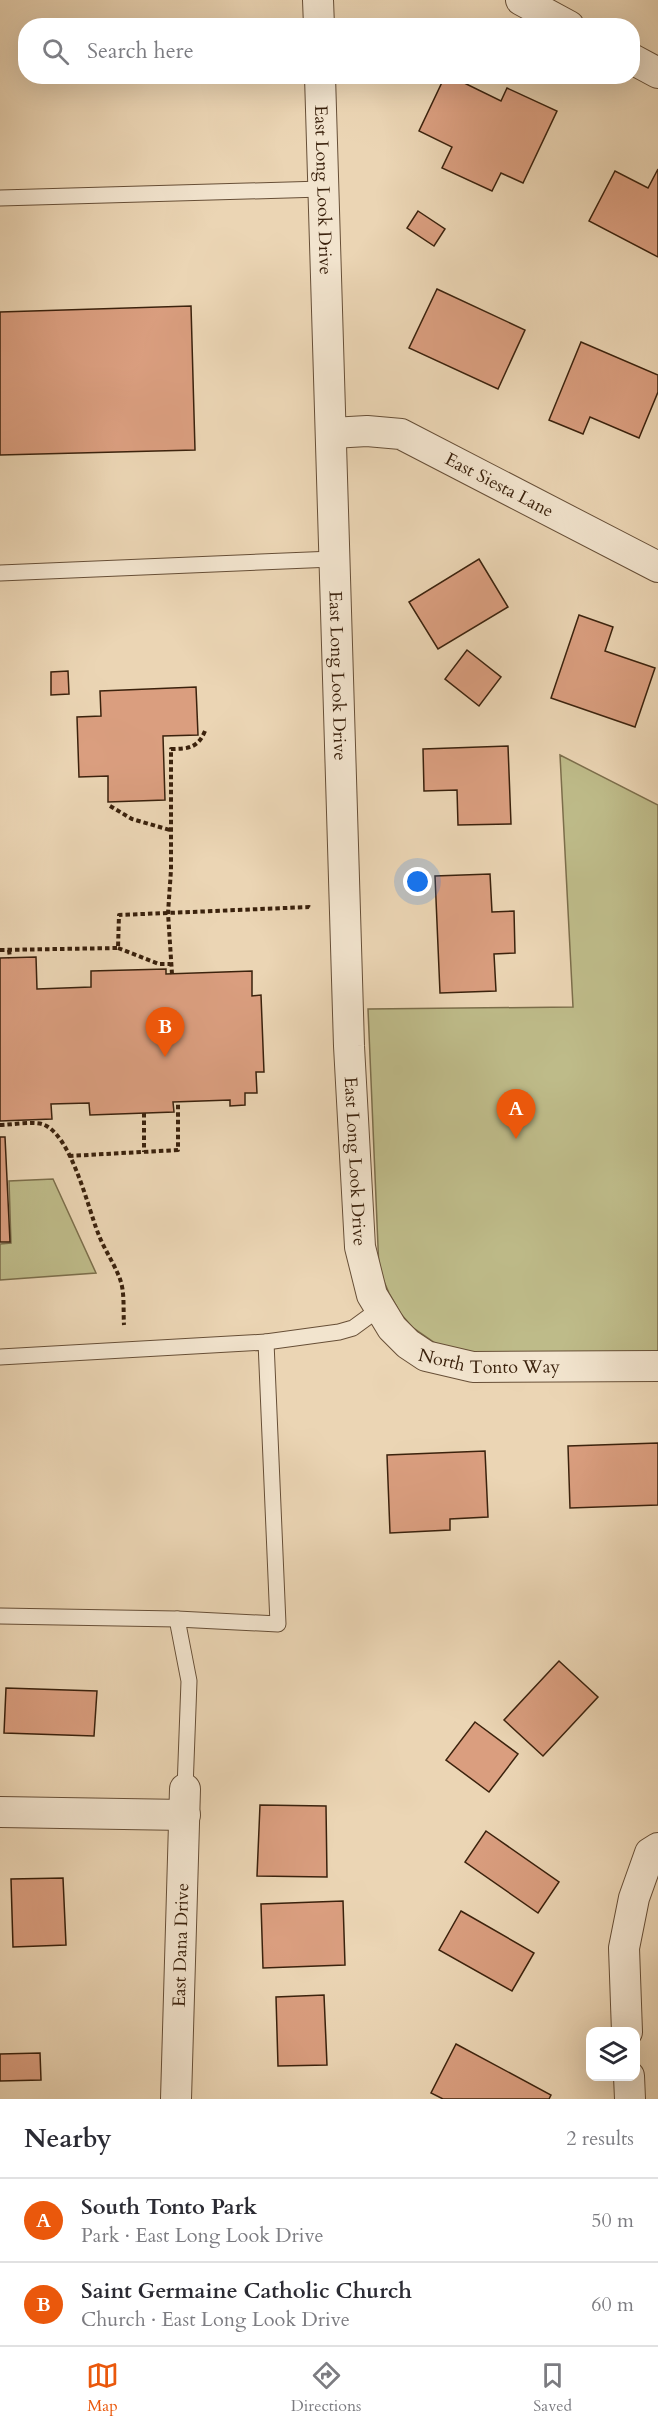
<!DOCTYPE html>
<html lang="en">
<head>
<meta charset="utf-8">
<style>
	body { margin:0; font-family:Cardo,serif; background:#f7f7f7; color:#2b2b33 }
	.controls { position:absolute; right:18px; bottom:18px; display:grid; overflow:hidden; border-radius:12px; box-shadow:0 6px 24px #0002 }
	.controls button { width:54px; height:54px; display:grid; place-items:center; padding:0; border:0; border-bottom:2px solid #e1e1e2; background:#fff; color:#2b2b33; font:30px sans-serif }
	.you { position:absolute; left:418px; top:882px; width:21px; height:21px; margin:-15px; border:4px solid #fff; border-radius:50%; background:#1a73e8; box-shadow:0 0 0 9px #1a73e833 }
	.badge { display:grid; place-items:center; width:39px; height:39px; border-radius:50%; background:#ea580c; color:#fff; font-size:20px; font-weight:700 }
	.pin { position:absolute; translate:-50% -50px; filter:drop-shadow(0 2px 3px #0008) }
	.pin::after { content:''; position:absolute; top:32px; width:21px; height:18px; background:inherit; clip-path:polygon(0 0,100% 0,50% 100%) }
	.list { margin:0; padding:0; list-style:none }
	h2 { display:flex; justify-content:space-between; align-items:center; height:78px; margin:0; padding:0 24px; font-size:26px }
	h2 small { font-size:20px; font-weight:400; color:#7c7c81 }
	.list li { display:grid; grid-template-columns:39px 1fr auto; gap:18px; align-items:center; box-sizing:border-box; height:84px; padding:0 24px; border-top:2px solid #e1e1e2 }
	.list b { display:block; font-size:22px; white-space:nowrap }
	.list p { margin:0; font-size:20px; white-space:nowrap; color:#7c7c81 }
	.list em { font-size:20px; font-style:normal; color:#7c7c81 }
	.icon { flex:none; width:33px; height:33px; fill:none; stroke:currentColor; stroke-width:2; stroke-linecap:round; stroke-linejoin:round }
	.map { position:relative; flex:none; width:658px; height:2099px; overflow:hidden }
	.search { position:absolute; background:#fff; box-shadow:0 6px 24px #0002; left:18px; right:18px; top:18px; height:66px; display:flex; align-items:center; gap:15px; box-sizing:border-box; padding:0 21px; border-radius:24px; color:#7c7c81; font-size:22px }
	.sheet { height:246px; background:#fff }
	nav { display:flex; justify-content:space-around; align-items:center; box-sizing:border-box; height:84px; border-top:2px solid #e1e1e2; background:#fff; font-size:16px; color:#7c7c81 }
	nav a { display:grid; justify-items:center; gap:3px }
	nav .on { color:#ea580c }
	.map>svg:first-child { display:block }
	.green { fill:#bebb89; stroke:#7c6e4b; stroke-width:1.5 }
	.building { fill:#da9e7f; stroke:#3b220d; stroke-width:1.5 }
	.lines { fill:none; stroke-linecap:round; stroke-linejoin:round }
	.service-casing { stroke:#674f37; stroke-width:17 }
	.minor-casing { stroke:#674f37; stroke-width:32 }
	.path { stroke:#3b220d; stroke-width:4; stroke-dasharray:4.5 3; stroke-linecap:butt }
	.service { stroke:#f2e4ce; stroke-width:15 }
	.minor { stroke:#f2e4ce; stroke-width:30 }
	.labels { text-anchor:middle; stroke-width:5; stroke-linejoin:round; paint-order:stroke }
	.street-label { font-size:18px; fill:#3b220d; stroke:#f2e4ce }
</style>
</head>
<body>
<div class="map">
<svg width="658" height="2099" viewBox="0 0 658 2099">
	<rect width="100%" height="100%" fill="#ebd5b4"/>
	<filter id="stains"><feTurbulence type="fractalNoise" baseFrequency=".00333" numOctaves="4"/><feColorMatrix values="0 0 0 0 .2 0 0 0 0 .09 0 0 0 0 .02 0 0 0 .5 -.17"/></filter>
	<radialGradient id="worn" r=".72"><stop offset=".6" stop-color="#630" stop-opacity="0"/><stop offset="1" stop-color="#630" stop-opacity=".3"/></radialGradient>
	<g class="green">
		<polygon points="560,755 658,805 658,1356 485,1358 438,1345 412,1327 401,1314 389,1293 379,1270 368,1009 573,1007"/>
		<polygon points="53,1179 96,1273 0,1280 0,1244 11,1243 9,1181"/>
	</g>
	<g class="building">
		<polygon points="445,76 450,76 501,101 507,88 557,111 523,183 501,173 492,191 442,168 452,147 419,131"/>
		<polygon points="658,169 658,257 589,221 615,171 648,188"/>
		<polygon points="418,211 445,229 434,246 407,228"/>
		<polygon points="437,289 525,330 498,389 409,348"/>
		<polygon points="191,306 195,450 0,455 0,312"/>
		<polygon points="581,342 658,375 658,392 639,438 590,417 583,434 549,420"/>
		<polygon points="479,559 508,607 438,649 409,602"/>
		<polygon points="579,615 613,627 605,651 655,668 635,727 551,698"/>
		<polygon points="467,650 501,677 479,706 445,679"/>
		<polygon points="68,671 69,694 51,695 51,672"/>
		<polygon points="196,687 198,735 163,736 165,800 108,802 108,776 79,777 77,717 101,716 100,691"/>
		<polygon points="508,746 511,824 458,825 457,790 424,791 423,749"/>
		<polygon points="490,874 492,912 514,911 515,953 494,954 496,991 440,993 435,876"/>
		<polygon points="36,957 37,989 91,987 91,971 166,969 166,974 252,971 252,996 261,995 264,1072 256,1072 257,1093 245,1093 245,1105 230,1106 230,1100 173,1102 174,1112 90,1115 89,1103 51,1104 52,1119 0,1121 0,958"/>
		<polygon points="0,1137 5,1137 10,1242 0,1242"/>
		<polygon points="658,1443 658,1505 570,1508 568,1446"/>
		<polygon points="485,1451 488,1517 450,1519 450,1530 390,1533 387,1455"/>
		<polygon points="559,1661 598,1697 543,1756 504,1720"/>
		<polygon points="6,1688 97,1691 94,1736 4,1733"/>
		<polygon points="475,1722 518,1754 489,1792 446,1760"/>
		<polygon points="260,1805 326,1806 327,1877 257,1876"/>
		<polygon points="486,1831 559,1882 538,1913 465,1862"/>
		<polygon points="63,1878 66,1945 13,1947 11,1879"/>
		<polygon points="343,1901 345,1965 263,1968 261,1904"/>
		<polygon points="461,1911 534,1953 512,1991 439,1950"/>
		<polygon points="324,1995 327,2065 278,2066 276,1997"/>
		<polygon points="456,2044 551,2095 549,2099 443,2099 431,2093"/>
		<polygon points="40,2053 41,2080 0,2081 0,2054"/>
	</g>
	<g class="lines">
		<g class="service-casing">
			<g id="service">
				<polyline points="0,198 322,189"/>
				<polyline points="0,573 333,559"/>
				<polyline points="266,1342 339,1332 353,1328 379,1309"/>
				<polyline points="0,1357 266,1342 278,1624 177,1619 0,1616"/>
				<polyline points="177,1619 189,1681 185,1789"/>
			</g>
		</g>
		<g class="minor-casing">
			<g id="minor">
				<polyline points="318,0 319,26"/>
				<polyline points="521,0 569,26"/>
				<polyline points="632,59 658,73"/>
				<path id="s1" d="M320,76L349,1046L360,1247L372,1295L392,1328L408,1344L426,1356L473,1367L658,1366"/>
				<path id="s2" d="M332,433L367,431L401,434L658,567"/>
				<polyline points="0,1812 185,1815"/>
				<polyline points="627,2032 624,1948 634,1898 650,1853 658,1848"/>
				<polyline points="629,2076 630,2099"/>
				<path id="s3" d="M176,2099L185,1789"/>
			</g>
		</g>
		<g class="path">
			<polyline points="110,806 132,819 170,830"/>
			<polyline points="118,948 159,964 170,964"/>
			<polyline points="0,950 118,948 119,915 309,907 312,909"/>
			<polyline points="9,950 10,958"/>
			<path d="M172,974L168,913L171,870V749C188,749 198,748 205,731"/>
			<polyline points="144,1113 144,1152"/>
			<path d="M0,1125C10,1125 32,1121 42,1124C71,1133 88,1208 98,1233C104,1249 114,1263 120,1279C125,1293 123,1310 124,1325"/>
			<polyline points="69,1156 178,1150 178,1102"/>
		</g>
		<use href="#service" class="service"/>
		<use href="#minor" class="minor"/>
	</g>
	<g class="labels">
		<g class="street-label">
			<text dy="6" stroke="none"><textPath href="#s1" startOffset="114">East Long Look Drive</textPath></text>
			<text dy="6" stroke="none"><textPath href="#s2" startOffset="180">East Siesta Lane</textPath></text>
			<text dy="6" stroke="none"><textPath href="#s1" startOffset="600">East Long Look Drive</textPath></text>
			<text dy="6" stroke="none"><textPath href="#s1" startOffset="1086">East Long Look Drive</textPath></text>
			<text dy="6" stroke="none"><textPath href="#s1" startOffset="1368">North Tonto Way</textPath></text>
			<text dy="6" stroke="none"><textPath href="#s3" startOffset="154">East Dana Drive</textPath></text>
		</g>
	</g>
	<rect width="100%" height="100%" filter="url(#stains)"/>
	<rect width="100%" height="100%" fill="url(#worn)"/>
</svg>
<div class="controls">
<button><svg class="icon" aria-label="layers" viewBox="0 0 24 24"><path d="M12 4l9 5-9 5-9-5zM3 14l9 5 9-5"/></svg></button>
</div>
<div class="you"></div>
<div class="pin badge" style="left:516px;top:1139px">A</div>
<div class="pin badge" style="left:165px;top:1057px">B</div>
<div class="search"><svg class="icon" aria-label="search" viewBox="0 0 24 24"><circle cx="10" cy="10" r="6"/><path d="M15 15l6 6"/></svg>Search here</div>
</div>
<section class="sheet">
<h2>Nearby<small>2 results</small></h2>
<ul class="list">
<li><span class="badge">A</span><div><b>South Tonto Park</b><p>Park · East Long Look Drive</p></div><em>50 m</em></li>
<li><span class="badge">B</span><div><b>Saint Germaine Catholic Church</b><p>Church · East Long Look Drive</p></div><em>60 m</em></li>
</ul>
</section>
<nav>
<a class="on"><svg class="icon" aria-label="map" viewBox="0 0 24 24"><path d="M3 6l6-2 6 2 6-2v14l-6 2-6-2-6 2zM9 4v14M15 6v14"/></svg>Map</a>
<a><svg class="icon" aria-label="directions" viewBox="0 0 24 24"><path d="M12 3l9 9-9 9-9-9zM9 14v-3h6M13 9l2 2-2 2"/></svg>Directions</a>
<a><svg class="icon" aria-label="saved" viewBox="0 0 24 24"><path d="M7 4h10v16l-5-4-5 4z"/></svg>Saved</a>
</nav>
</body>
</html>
